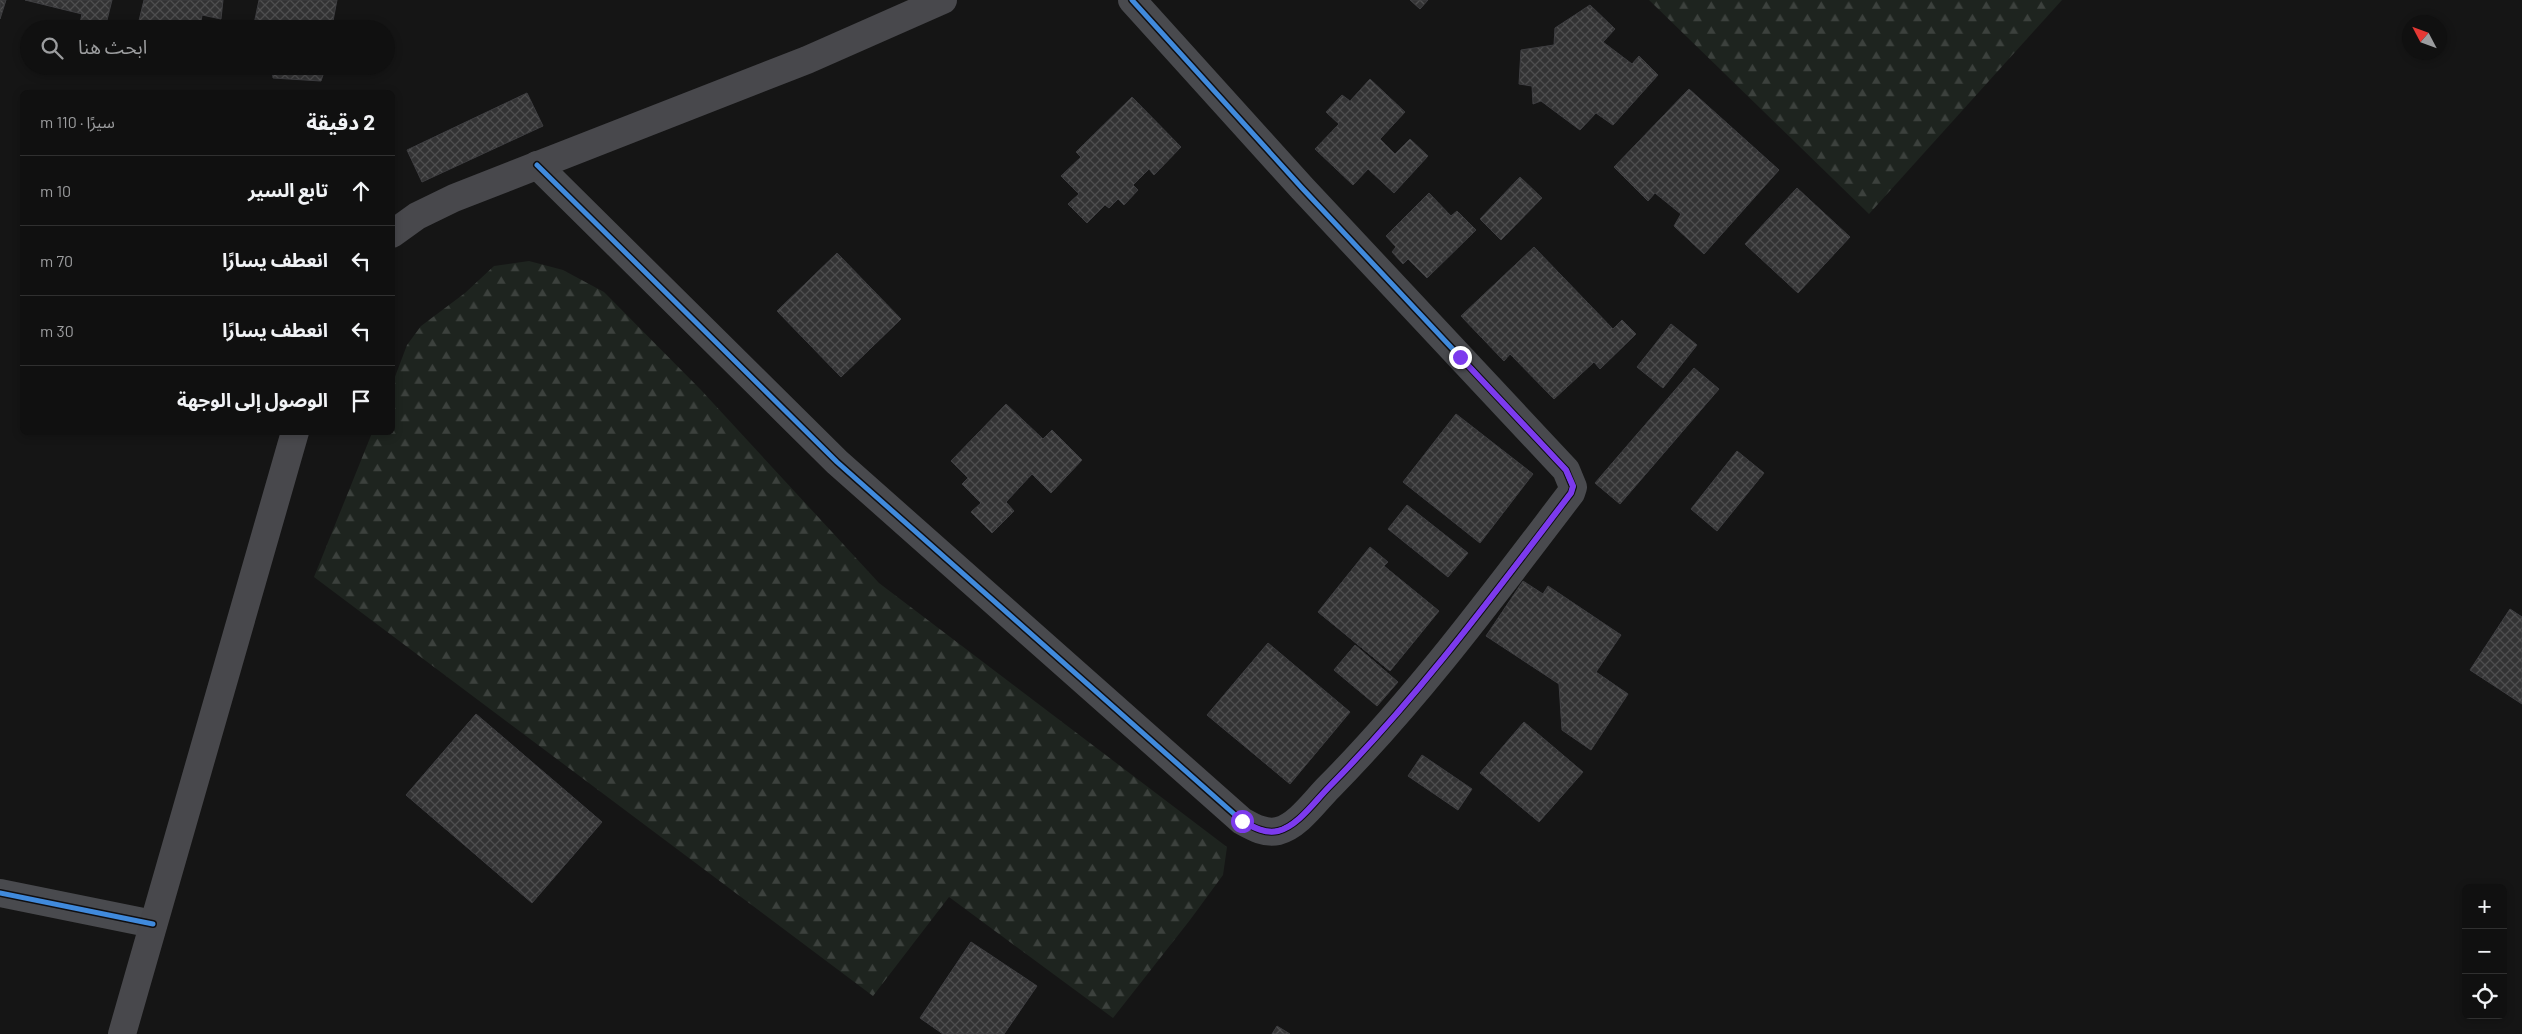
<!DOCTYPE html>
<html lang="ar">
<head>
<meta charset="utf-8">
<style>
	body { margin:0; font-family:Barlow,"Noto Sans Arabic",sans-serif; background:#191919; color:#f1f3f6; direction:rtl }
	.controls { position:absolute; right:15px; bottom:15px; display:grid; overflow:hidden; border-radius:8px; box-shadow:0 2px 8px #0003 }
	.controls button { width:45px; height:45px; display:grid; place-items:center; padding:0; border:0; border-bottom:1px solid #303030; background:#101010; color:#f1f3f6; font:25px sans-serif }
	.compass { position:absolute; left:2402px; top:15px; width:45px; height:45px; border-radius:50%; background:#101010; box-shadow:0 2px 8px #0003; rotate:311deg }
	.stop { position:absolute; width:15px; height:15px; margin:-11px; border:4px solid #7c3aed; border-radius:50%; background:#fff }
	.stop.end { background:#7c3aed; border-color:#fff; box-shadow:0 1px 5px #0008 }
	.list { margin:0; padding:0; list-style:none }
	h2 { display:flex; justify-content:space-between; align-items:center; height:65px; margin:0; padding:0 20px; font-size:21px }
	h2 small { font-size:16px; font-weight:400; color:#9c9d9f }
	.list li { display:grid; grid-template-columns:32px 1fr auto; gap:15px; align-items:center; box-sizing:border-box; height:70px; padding:0 20px; border-top:1px solid #303030 }
	.list b { display:block; font-size:19px; white-space:nowrap }
	.list em { font-size:16px; font-style:normal; color:#9c9d9f }
	.icon { flex:none; width:28px; height:28px; fill:none; stroke:currentColor; stroke-width:2; stroke-linecap:round; stroke-linejoin:round }
	.map { position:relative; flex:none; width:2522px; height:1034px; overflow:hidden; direction:ltr }
	.search { position:absolute; background:#101010; box-shadow:0 2px 8px #0003; left:20px; top:20px; width:375px; height:55px; display:flex; align-items:center; gap:12px; box-sizing:border-box; padding:0 18px; border-radius:28px; color:#9c9d9f; font-size:19px }
	.panel { position:absolute; background:#101010; box-shadow:0 2px 8px #0003; left:20px; top:90px; width:375px; height:345px; border-radius:8px; direction:rtl }
	.map>svg:first-child { display:block }
	.forest { fill:url(#forest-firs) }
	.building { fill:url(#building-cross-hatch); stroke:#3e3e41 }
	.lines { fill:none; stroke-linecap:round; stroke-linejoin:round }
	.street { stroke:#494a4e; stroke-width:28 }
	.secondary { stroke:#48484c; stroke-width:28 }
	.cycleway-casing { stroke:#100f11; stroke-width:8 }
	.cycleway { stroke:#408adc; stroke-width:5 }
	.route { stroke:#7c3aed; stroke-width:6 }
</style>
</head>
<body>
<div class="map">
<svg width="2522" height="1034" viewBox="0 0 2522 1034">
	<defs>
		<pattern id="forest-firs" width="22" height="20" patternUnits="userSpaceOnUse" patternTransform="scale(1.25)"><rect width="22" height="20" fill="#1e241f"/><path d="M5 1l3.5 6h-7zM16 11l3.5 6h-7z" fill="#3c413d"/></pattern>
		<pattern id="building-cross-hatch" width="8" height="8" patternUnits="userSpaceOnUse" patternTransform="scale(1.25)"><rect width="8" height="8" fill="#333334"/><path d="M0 0l8 8M0 8l8-8" fill="none" stroke="#4e4e4f"/></pattern>
	</defs>
	<rect width="100%" height="100%" fill="#151515"/>
	<g class="forest">
		<polygon points="1649,0 2062,0 1869,214"/>
		<polygon points="529,261 563,270 604,292 701,390 879,583 1227,847 1223,875 1190,920 1113,1018 949,897 873,996 314,577 372,433 392,432 393,382 407,345 421,326 465,293 494,266"/>
	</g>
	<g class="building">
		<polygon points="0,0 6,0 0,19"/>
		<polygon points="25,0 112,0 105,28 80,23 82,14"/>
		<polygon points="144,0 223,0 221,19 202,15 200,29 173,22 169,29 137,29"/>
		<polygon points="259,0 337,0 332,26 337,29 253,29"/>
		<polygon points="1410,0 1428,0 1420,9"/>
		<polygon points="1590,5 1615,29 1603,42 1632,64 1639,56 1658,75 1613,125 1596,113 1580,130 1541,101 1533,104 1532,86 1519,84 1521,50 1554,45 1555,28"/>
		<polygon points="260,66 326,66 321,81 273,78 272,68"/>
		<polygon points="1370,79 1405,112 1380,139 1395,154 1410,139 1428,156 1394,193 1368,169 1353,185 1315,149 1339,124 1326,112 1342,95 1350,101"/>
		<polygon points="1689,89 1779,170 1704,254 1674,226 1681,214 1655,193 1648,201 1614,167"/>
		<polygon points="527,93 543,126 422,182 407,150"/>
		<polygon points="1132,97 1181,147 1154,175 1149,169 1133,185 1138,190 1124,205 1118,199 1109,208 1105,205 1087,223 1068,204 1079,194 1061,176 1081,157 1076,152"/>
		<polygon points="1520,177 1542,198 1501,240 1480,219"/>
		<polygon points="1797,188 1850,237 1798,293 1745,244"/>
		<polygon points="1429,193 1451,216 1457,211 1476,230 1427,278 1408,259 1403,264 1392,252 1396,247 1386,236"/>
		<polygon points="1534,247 1613,329 1622,320 1636,334 1600,369 1594,362 1554,399 1510,354 1504,361 1461,316"/>
		<polygon points="837,253 901,319 841,377 777,311"/>
		<polygon points="1671,324 1697,345 1663,388 1637,367"/>
		<polygon points="1694,368 1719,389 1620,504 1595,483"/>
		<polygon points="1006,404 1043,439 1052,430 1082,460 1051,493 1032,474 1006,502 1014,511 992,533 971,512 981,503 962,484 968,478 951,461"/>
		<polygon points="1456,414 1533,474 1480,543 1403,482"/>
		<polygon points="1737,451 1764,473 1717,531 1691,509"/>
		<polygon points="1407,505 1468,553 1448,577 1388,529"/>
		<polygon points="1370,547 1388,562 1384,566 1439,611 1390,671 1318,612"/>
		<polygon points="1523,581 1543,594 1548,586 1621,635 1596,672 1628,694 1591,750 1562,730 1559,684 1486,636"/>
		<polygon points="2510,609 2522,617 2522,704 2470,670"/>
		<polygon points="1268,643 1350,712 1290,784 1207,715"/>
		<polygon points="1355,645 1398,682 1377,706 1334,670"/>
		<polygon points="476,714 602,822 532,903 406,795"/>
		<polygon points="1524,722 1583,772 1539,822 1480,773"/>
		<polygon points="1422,755 1472,789 1458,810 1408,776"/>
		<polygon points="971,942 1037,986 1004,1034 943,1034 920,1018"/>
		<polygon points="1277,1026 1290,1034 1272,1034"/>
	</g>
	<g class="lines">
		<g class="street">
			<path d="M537,165L837,462L1242,821C1253,827 1265,834 1278,831C1298,826 1315,801 1329,787C1418,697 1494,594 1571,493L1573,487L1566,470L1302,188L1132,0"/>
			<polyline points="0,893 153,924"/>
		</g>
		<g class="secondary">
			<polyline points="392,234 417,216 454,198 807,60 943,0"/>
			<polyline points="122,1034 295,432"/>
		</g>
		<g class="cycleway-casing">
			<g id="cycleway">
				<path d="M537,165L837,462L1242,821C1253,827 1265,834 1278,831C1298,826 1315,801 1329,787C1418,697 1494,594 1571,493L1573,487L1566,470L1302,188L1132,0"/>
				<polyline points="0,893 153,924"/>
			</g>
		</g>
		<use href="#cycleway" class="cycleway"/>
	</g>
	<g class="lines">
		<path class="route" d="M1242,821C1253,827 1265,834 1278,831C1298,826 1315,801 1329,787C1418,697 1494,594 1571,493L1573,486L1566,470L1460,357"/>
	</g>
</svg>
<div class="controls">
<button>+</button>
<button>−</button>
<button><svg class="icon" aria-label="locate" viewBox="0 0 24 24"><circle cx="12" cy="12" r="6"/><path d="M12 2v4M12 18v4M2 12h4M18 12h4"/></svg></button>
</div>
<svg class="compass" viewBox="-18 -18 36 36"><path d="M0-13l5 13h-10z" fill="#e53935"/><path d="M0 13l5-13h-10z" fill="#9c9d9f"/></svg>
<div class="stop" style="left:1242px;top:821px"></div>
<div class="stop end" style="left:1460px;top:357px"></div>
<div class="search"><svg class="icon" aria-label="search" viewBox="0 0 24 24"><circle cx="10" cy="10" r="6"/><path d="M15 15l6 6"/></svg>ابحث هنا</div>
<section class="panel">
<h2>2 دقيقة<small>سيرًا · 110 m</small></h2>
<ul class="list">
<li><svg class="icon" aria-label="ahead" viewBox="0 0 24 24"><path d="M12 20V5M6 11l6-6 6 6"/></svg><div><b>تابع السير</b></div><em>10 m</em></li>
<li><svg class="icon" aria-label="left" viewBox="0 0 24 24"><path d="M17 20v-9H6M10 6l-5 5 5 5"/></svg><div><b>انعطف يسارًا</b></div><em>70 m</em></li>
<li><svg class="icon" aria-label="left" viewBox="0 0 24 24"><path d="M17 20v-9H6M10 6l-5 5 5 5"/></svg><div><b>انعطف يسارًا</b></div><em>30 m</em></li>
<li><svg class="icon" aria-label="arrive" viewBox="0 0 24 24"><path d="M6 21V4h12l-3 4 3 4H6"/></svg><div><b>الوصول إلى الوجهة</b></div></li>
</ul>
</section>
</div>
</body>
</html>
